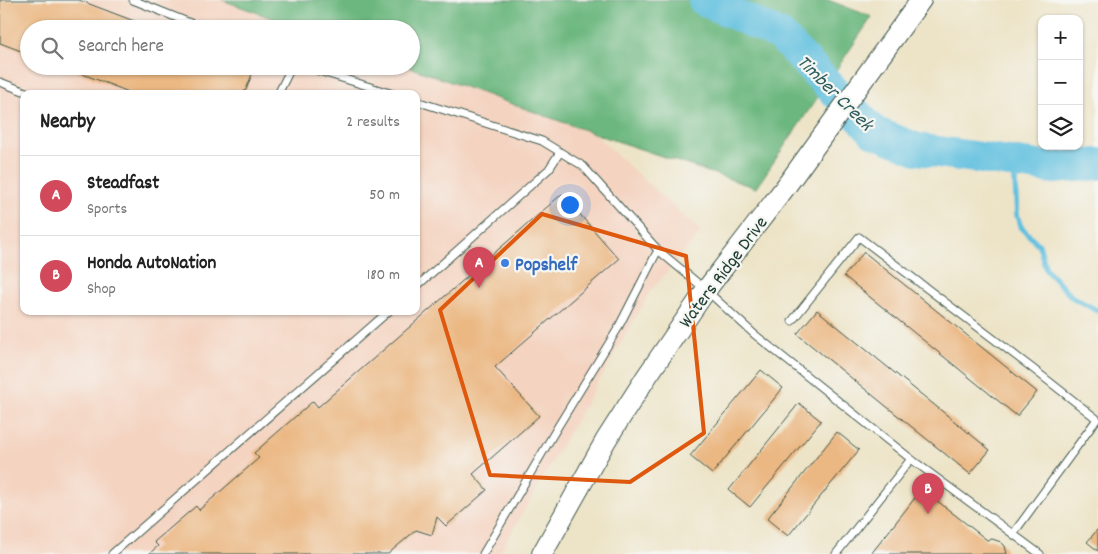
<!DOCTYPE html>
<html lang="en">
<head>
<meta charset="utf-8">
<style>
	body { margin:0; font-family:Dekko,sans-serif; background:#f2f2f2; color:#222 }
	.controls { position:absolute; right:15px; top:15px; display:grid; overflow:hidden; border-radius:10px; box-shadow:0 1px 4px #0004 }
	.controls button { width:45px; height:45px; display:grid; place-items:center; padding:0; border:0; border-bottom:1px solid #e0e0e0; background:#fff; color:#222; font:25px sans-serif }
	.you { position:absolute; left:569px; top:204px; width:18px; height:18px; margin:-12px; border:4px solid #fff; border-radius:50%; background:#1a73e8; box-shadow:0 0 0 8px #1a73e833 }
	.badge { display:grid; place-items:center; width:32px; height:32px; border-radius:50%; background:#d1495b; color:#fff; font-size:16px; font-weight:700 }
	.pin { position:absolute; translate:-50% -41px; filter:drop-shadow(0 1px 2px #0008) }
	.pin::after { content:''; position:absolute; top:26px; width:18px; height:15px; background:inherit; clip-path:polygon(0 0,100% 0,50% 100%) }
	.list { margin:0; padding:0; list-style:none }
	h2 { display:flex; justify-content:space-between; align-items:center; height:65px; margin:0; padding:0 20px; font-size:21px }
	h2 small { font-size:16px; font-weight:400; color:#767676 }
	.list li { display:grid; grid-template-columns:32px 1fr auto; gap:15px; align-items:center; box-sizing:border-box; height:80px; padding:0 20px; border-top:1px solid #e0e0e0 }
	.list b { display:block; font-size:19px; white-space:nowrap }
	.list p { margin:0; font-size:16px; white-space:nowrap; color:#767676 }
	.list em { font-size:16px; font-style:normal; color:#767676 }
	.icon { flex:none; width:28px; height:28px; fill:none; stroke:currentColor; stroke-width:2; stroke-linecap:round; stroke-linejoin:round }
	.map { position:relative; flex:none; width:1098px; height:554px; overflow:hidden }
	.search { position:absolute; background:#fff; box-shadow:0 1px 4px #0004; left:20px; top:20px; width:400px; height:55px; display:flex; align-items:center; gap:12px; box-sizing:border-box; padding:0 18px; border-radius:28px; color:#767676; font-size:19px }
	.panel { position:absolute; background:#fff; box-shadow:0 1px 4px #0004; left:20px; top:90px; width:400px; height:225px; border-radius:10px }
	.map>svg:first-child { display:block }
	.built { fill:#f4d3c0; fill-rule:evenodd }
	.forest { fill:#6cb77f; stroke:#467a5a }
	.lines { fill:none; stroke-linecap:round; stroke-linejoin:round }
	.stream { stroke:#60c0df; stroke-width:5.5 }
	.river { stroke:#60c0df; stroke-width:32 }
	.building { fill:#ebb782 }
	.lane-casing { stroke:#3e564a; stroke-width:9 }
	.secondary-casing { stroke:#3e564a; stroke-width:22 }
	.lane { stroke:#fff; stroke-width:7 }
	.secondary { stroke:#fff; stroke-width:20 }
	.marked { fill:none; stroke:#de580e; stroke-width:4; stroke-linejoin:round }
	.shop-dot { fill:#3f7fe0; stroke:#f6f6f2; stroke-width:2 }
	.labels { text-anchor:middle; stroke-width:4.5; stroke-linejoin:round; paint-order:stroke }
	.shop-label { font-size:19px; font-weight:bold; fill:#366cbe; stroke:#f6f6f2; text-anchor:start }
	.street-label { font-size:19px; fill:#1f3d34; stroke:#f6f6f2 }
	.water-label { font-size:20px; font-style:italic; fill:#2f5e5f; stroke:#f6f6f2 }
</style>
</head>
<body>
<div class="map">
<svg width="1098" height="554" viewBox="0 0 1098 554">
	<rect width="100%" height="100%" fill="#f6f6f2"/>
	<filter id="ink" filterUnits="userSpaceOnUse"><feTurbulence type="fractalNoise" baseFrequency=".02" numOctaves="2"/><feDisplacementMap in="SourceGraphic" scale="10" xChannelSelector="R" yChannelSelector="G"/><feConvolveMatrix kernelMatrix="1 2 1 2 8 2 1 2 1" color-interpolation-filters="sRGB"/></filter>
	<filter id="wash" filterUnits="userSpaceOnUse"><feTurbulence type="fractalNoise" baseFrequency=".0096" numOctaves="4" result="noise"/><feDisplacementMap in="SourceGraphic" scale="20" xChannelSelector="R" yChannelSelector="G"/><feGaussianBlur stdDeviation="1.12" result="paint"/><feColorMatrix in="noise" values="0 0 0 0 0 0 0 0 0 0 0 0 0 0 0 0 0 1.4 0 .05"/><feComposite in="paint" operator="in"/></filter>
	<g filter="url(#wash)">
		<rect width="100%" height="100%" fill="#ede4c8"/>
		<path class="built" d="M0,0H222L302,29H29V66H406L593,133L701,232L650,292L499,554H0ZM24,94H416V311H24Z"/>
		<polygon class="forest" points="222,0 828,0 872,17 756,188 593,133 406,66 411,66 411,29 302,29"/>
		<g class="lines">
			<polyline class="stream" points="1014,162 1017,216 1021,227 1039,245 1046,270 1072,297 1098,311"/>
			<polyline class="river" points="704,0 780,35 874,132 917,149 1053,168 1098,164"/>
		</g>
		<g id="blocks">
			<g class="building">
				<polygon points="0,0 79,0 155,29 29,29 29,54 0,43"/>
				<polygon points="62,66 255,66 246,90 241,94 134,94"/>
				<polygon points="562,194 619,259 495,367 539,416 473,474 487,490 446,526 437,517 432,535 416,530 388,554 149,554 158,546 154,542 196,506 199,510 259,458 254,453 313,401 318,407"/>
				<polygon points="864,252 1037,392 1017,416 844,276"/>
				<polygon points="817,310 990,450 970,474 797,334"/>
				<polygon points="761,370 783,388 712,474 690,456"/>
				<polygon points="799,403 821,421 750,507 729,490"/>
				<polygon points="837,432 859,450 788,536 767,519"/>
				<polygon points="922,489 987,540 992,539 1001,542 1005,546 1007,554 871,554"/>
				<polygon points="1098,529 1098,551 1087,542"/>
			</g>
		</g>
	</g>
	<g filter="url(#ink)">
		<use href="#blocks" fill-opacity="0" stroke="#3e564a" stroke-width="1"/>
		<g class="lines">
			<g class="lane-casing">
				<g id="lane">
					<polyline points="133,0 205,29"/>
					<polyline points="303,66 393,94"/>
					<polyline points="0,82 31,94"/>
					<polyline points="278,94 292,66"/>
					<polyline points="416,101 542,141 560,152 549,169 416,287"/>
					<polyline points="560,152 583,166 658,250 706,290 754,334 911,459 1040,554"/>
					<polyline points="792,321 859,237 1032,368 1097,419 1013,534"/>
					<polyline points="112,554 389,311"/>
					<polyline points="483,554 557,428 617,330 658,250"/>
					<polyline points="836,554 911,459"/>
				</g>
			</g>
			<g class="secondary-casing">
				<polyline id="secondary" points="542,554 606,440 647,376 706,290 784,189 921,0"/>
			</g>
			<use href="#lane" class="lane"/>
			<use href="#secondary" class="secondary"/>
		</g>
	</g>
	<path class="marked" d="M542,214L686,256L704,433L630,482L490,475L440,310Z"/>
	<circle class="shop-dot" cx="505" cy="263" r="5"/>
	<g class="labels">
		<g class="shop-label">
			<text x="515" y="270">Popshelf</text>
		</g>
		<g class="street-label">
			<text transform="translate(722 271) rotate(-53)" y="7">Waters Ridge Drive</text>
		</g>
		<g class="water-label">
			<text transform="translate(836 92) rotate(45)" y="7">Timber Creek</text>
		</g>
	</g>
</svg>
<div class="controls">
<button>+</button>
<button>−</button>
<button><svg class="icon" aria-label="layers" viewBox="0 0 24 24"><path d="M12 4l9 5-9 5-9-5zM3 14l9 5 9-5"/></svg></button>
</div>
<div class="you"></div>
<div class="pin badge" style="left:479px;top:288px">A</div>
<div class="pin badge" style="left:928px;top:514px">B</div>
<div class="search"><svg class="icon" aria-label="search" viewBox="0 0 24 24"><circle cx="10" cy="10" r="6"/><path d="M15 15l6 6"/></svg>Search here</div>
<section class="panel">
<h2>Nearby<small>2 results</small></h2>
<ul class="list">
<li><span class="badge">A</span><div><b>Steadfast</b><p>Sports</p></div><em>50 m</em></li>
<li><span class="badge">B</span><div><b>Honda AutoNation</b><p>Shop</p></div><em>180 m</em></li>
</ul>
</section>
</div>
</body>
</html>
